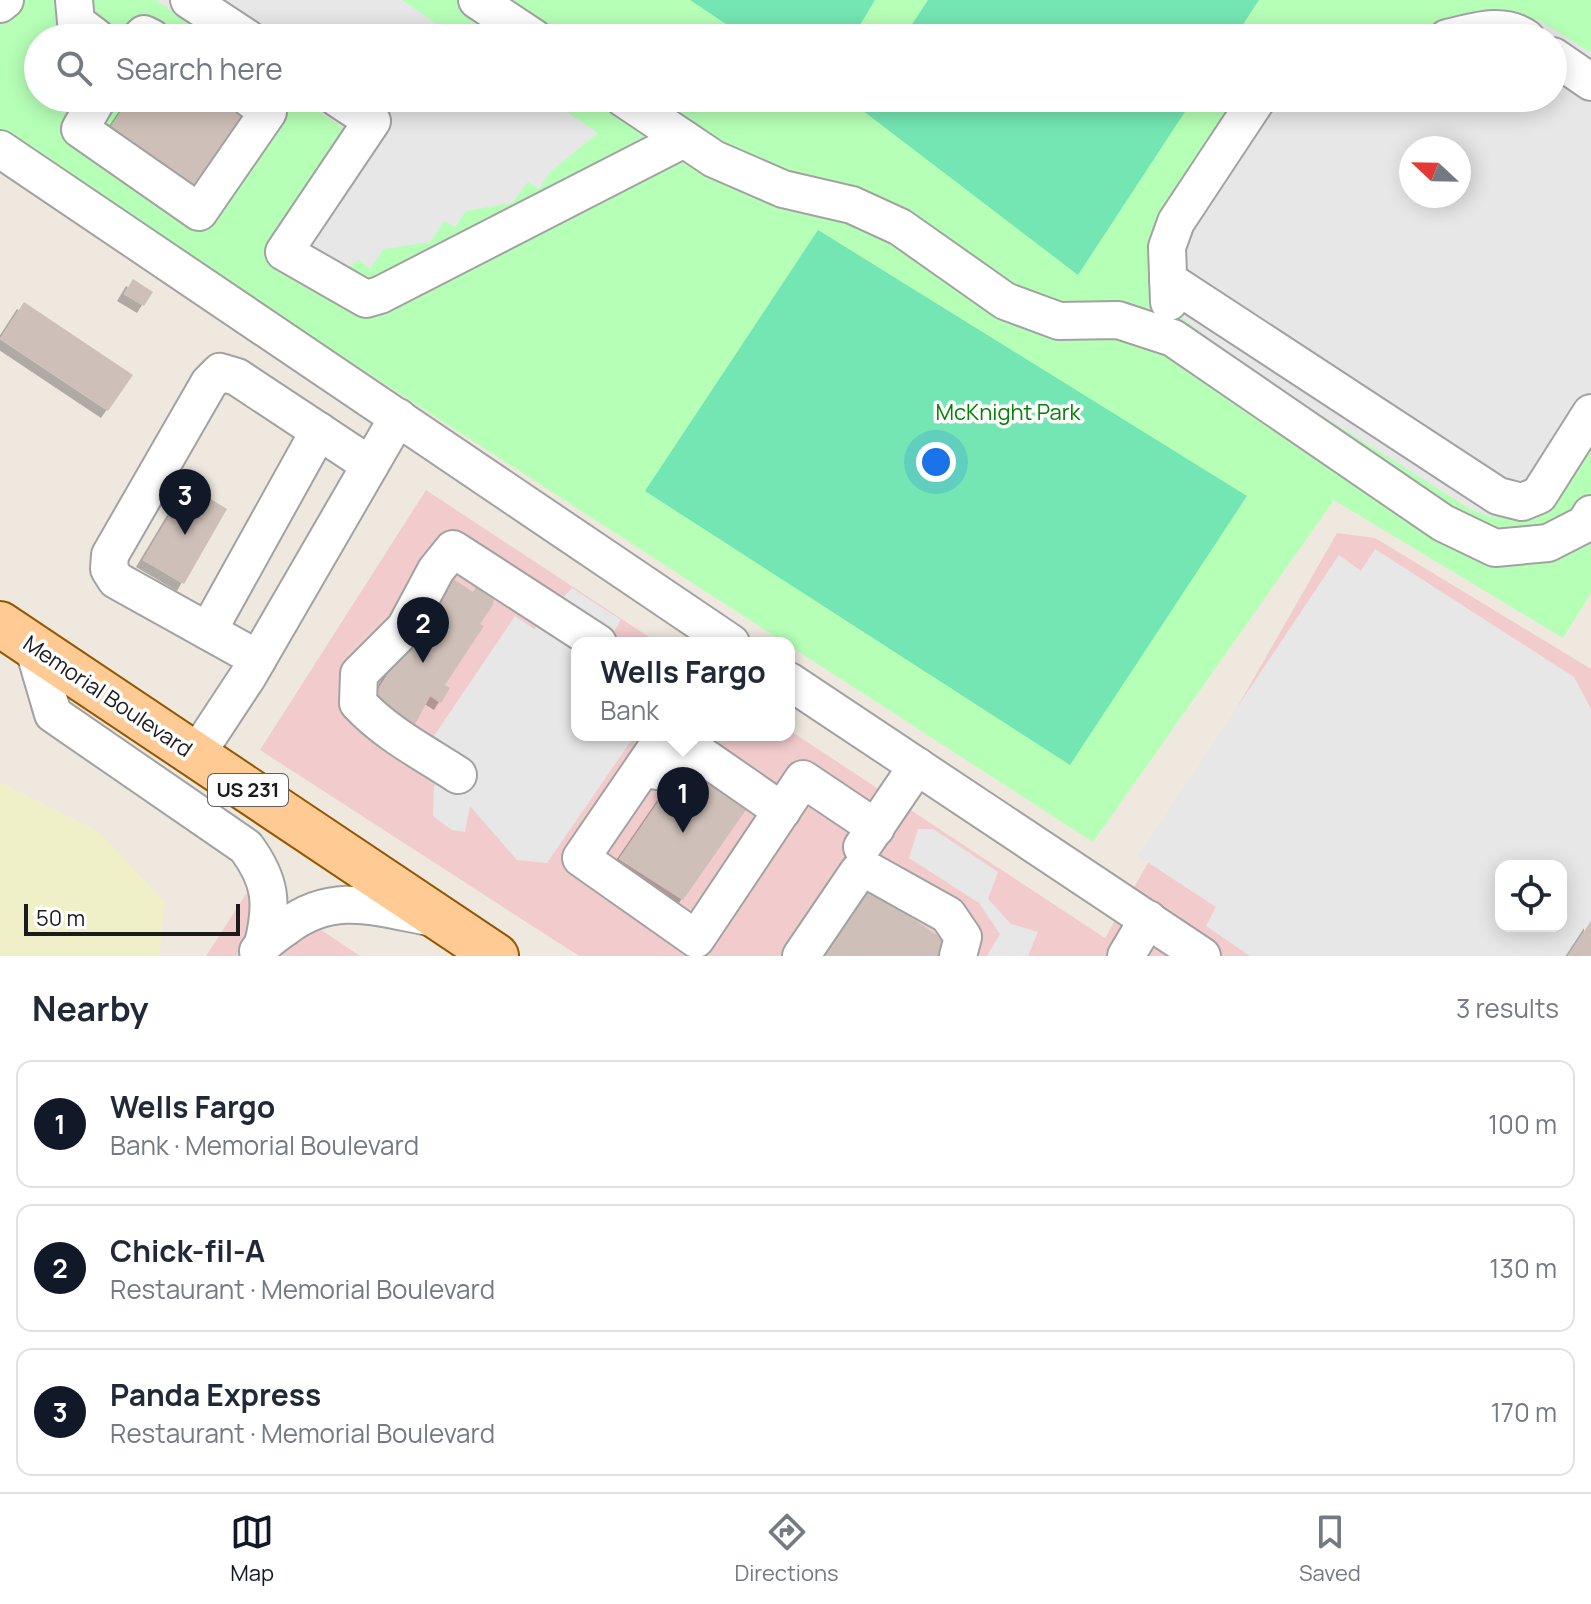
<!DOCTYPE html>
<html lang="en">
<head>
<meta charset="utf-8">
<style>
	body { margin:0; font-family:Manrope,sans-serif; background:#f2f2f3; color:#1f2937 }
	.controls { position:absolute; right:24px; bottom:24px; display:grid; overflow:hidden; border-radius:16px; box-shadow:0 4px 20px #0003 }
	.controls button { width:72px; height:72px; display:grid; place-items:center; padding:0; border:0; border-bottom:2px solid #e0e1e3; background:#fff; color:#1f2937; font:40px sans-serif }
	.compass { position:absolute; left:1399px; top:136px; width:72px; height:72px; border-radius:50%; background:#fff; box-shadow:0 4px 20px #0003; rotate:292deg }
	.scale { position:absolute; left:24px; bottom:20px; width:216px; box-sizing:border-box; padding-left:8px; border:4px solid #1b1b1b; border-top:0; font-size:22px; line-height:28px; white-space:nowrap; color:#1b1b1b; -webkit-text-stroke:6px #fff; paint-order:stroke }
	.you { position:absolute; left:936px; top:462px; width:28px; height:28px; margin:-20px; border:6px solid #fff; border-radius:50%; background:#1a73e8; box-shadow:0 0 0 12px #1a73e833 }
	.badge { display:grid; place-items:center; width:52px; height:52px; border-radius:50%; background:#111827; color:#fff; font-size:26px; font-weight:700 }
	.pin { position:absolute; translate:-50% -66px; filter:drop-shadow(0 2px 4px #0008) }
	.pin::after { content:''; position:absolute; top:42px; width:28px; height:24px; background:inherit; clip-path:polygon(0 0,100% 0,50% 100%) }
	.popup { position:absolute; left:571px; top:637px; width:224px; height:104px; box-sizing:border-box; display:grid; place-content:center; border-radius:16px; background:#fff; filter:drop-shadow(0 2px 6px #0005); font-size:26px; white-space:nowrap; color:#747a83 }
	.popup b { font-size:30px; color:#1f2937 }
	.popup::after { content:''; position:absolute; left:50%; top:100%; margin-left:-16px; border:16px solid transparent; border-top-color:#fff }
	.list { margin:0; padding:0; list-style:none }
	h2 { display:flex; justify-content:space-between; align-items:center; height:104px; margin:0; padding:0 32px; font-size:34px }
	h2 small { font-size:26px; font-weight:400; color:#747a83 }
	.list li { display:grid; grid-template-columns:52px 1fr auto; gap:24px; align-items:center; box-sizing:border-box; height:128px; margin:0 16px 16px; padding:0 16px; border:2px solid #e0e1e3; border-radius:16px }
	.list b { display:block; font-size:30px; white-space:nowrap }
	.list p { margin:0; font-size:26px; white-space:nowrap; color:#747a83 }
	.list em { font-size:26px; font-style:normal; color:#747a83 }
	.icon { flex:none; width:44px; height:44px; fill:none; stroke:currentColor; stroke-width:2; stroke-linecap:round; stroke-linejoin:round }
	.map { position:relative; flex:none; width:1591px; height:956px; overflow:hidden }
	.search { position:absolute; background:#fff; box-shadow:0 4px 20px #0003; left:24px; right:24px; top:24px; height:88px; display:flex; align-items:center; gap:20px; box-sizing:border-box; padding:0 28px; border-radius:44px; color:#747a83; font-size:30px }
	.sheet { height:536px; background:#fff }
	nav { display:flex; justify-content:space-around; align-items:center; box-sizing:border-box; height:112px; border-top:2px solid #e0e1e3; background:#fff; font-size:22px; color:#747a83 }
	nav a { display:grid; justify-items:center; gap:4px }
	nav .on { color:#111827 }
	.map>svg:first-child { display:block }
	.commercial { fill:#f2cccd; fill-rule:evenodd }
	.farmland { fill:#eff0c8 }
	.park { fill:#b6ffb7; fill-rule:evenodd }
	.pitch { fill:#74e6b3 }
	.parking { fill:#e7e7e7; fill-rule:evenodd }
	.building { fill:#cec0b8; filter:url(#shadow) }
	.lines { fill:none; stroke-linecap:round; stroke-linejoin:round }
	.minor-casing { stroke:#a2a2a2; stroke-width:40 }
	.major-casing { stroke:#925800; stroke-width:48 }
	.minor { stroke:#fff; stroke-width:36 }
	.major { stroke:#ffca93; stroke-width:44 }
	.labels { text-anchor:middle; stroke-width:7; stroke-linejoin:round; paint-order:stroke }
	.shield { fill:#fff; stroke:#5f5f5f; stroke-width:2 }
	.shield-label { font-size:20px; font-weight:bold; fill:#1b1b1b }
	.park-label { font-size:22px; fill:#008203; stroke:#fff }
	.street-label { font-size:22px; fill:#1b1b1b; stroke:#fff }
</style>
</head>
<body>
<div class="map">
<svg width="1591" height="956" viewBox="0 0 1591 956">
	<defs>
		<filter id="shadow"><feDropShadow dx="-7" dy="7" stdDeviation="0" flood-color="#0004"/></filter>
	</defs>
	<rect width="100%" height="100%" fill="#eee8df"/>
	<g class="commercial">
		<path d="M426,490L658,643H577V735H789V730L1105,938L1337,533L1375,538L1591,669V956H579L260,750ZM1501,866H1561V926H1501Z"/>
		<polygon points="246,894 271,896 360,956 206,956"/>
	</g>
	<polygon class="farmland" points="0,782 99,832 165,902 159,956 0,956"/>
	<path class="park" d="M0,0H1591V593L1563,638L1334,500L1093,842L0,135ZM38,38H1553V98H38ZM1411,148H1459V196H1411Z"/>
	<g class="pitch">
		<polygon points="690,0 875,0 852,38 747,38"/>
		<polygon points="928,0 1259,0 1234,38 903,38"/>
		<polygon points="864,98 1194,98 1078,275 858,107"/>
		<polygon points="818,230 1247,496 1070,765 645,491"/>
	</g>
	<g class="parking">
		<polygon points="156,0 402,0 458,38 211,38"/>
		<path d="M1495,11L1539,20L1591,53V444L1550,504L1526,520L1489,516L1470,509L1236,361L1155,295L1242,98H1553V38H1363ZM1411,148H1459V196H1411Z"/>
		<polygon points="299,98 546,98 598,133 551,171 539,189 528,182 512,203 466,211 455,227 444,221 430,242 384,249 370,269 359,260 312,290 266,255 347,131"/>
		<path d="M1375,549L1574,677L1591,709V921L1568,956H1250L1206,926L1216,907L1138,856L1339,555L1361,571ZM1561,866V926H1501V866Z"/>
		<polygon points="572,588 621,620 607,643 577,643 577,735 635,735 547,863 517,860 470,806 465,832 452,830 433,816 434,787 458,752 434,736 515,616 534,629"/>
		<polygon points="918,829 933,829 998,872 988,899 1011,924 1038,932 1028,956 987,956 1000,934 979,903 909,858"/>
	</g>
	<g class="building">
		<polygon points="130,98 218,98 246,116 196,188 108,131"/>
		<polygon points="133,279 153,292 144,306 124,294"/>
		<polygon points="24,302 133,375 108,411 0,339"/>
		<polygon points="188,485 227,509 184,584 143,560"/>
		<polygon points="450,577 473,592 477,586 494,597 493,605 480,624 484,626 445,685 450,688 441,703 430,696 410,734 377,705 381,698 375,694"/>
		<polygon points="683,766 748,807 683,900 619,859"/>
		<polygon points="862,884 950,944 942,956 814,956"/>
		<polygon points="1591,921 1591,956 1568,956"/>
	</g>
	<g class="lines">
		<g class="minor-casing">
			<g id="minor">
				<polyline points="74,0 76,22 97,38"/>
				<polyline points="189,0 247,38"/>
				<polyline points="477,0 534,38"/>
				<polyline points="0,4 5,0"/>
				<polyline points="140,38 144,34 152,38"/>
				<path d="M1447,38C1474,32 1502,21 1526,38"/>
				<polyline points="1553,56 1591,82"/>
				<polyline points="98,98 80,129 199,212 268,112 249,98"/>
				<polyline points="337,98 372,121 284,252 366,299 380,295 684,139"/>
				<polyline points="623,98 714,159 783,189 852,205 900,227 1005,301 1059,321 1118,320 1173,338 1443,523 1495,548 1548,543 1585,524 1591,514"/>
				<polyline points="0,149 731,643"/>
				<polyline points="1168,280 1498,496 1522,502 1539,495 1591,413"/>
				<polyline points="1169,302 1167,247 1176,222 1258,98"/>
				<polyline points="208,631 319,431"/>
				<path d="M33,646L53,714L246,847C271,881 273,903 263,944"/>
				<polyline points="258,659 116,580 109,569 110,555 209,383 220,372 237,377 370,465"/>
				<polyline points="789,681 1202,956"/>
				<polyline points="676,735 659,744 581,858 696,939 803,779 876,828"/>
				<polyline points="196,755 248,676 398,417"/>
				<polyline points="656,771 669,752 697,752 782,811"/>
				<path d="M458,775C423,752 387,734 358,703L359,674L405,628L436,570L453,549L598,643"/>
				<polyline points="862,847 917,766"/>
				<path d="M258,951C265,941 276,934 286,927C334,890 379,908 434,918"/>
				<polyline points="801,956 858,872 871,872 948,915 963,937 958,956"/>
				<polyline points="1126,956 1148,919"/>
			</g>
		</g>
		<g class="major-casing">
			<polyline id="major" points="0,624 496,956"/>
		</g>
		<use href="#minor" class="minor"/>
		<use href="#major" class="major"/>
	</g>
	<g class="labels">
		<rect class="shield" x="208" y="774" width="80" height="32" rx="6"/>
		<g class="shield-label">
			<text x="248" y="797">US 231</text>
		</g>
		<g class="park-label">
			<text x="1008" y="420">McKnight Park</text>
		</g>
		<g class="street-label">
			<text transform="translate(108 696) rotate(34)" y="8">Memorial Boulevard</text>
		</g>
	</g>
</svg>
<div class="controls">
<button><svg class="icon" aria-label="locate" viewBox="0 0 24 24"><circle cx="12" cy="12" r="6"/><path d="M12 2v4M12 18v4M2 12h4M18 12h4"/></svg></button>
</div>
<svg class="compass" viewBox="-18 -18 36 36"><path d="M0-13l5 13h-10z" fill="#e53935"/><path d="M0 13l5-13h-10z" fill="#747a83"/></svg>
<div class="scale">50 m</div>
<div class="you"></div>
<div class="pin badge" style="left:683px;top:833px">1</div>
<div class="popup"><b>Wells Fargo</b>Bank</div>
<div class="pin badge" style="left:423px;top:663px">2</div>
<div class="pin badge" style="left:185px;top:535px">3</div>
<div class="search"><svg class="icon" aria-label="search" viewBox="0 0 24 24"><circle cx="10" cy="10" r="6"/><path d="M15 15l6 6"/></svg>Search here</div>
</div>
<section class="sheet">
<h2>Nearby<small>3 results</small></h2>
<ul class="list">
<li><span class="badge">1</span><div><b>Wells Fargo</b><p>Bank · Memorial Boulevard</p></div><em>100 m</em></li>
<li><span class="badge">2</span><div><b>Chick-fil-A</b><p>Restaurant · Memorial Boulevard</p></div><em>130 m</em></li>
<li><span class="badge">3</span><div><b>Panda Express</b><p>Restaurant · Memorial Boulevard</p></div><em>170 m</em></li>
</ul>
</section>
<nav>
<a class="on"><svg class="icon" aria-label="map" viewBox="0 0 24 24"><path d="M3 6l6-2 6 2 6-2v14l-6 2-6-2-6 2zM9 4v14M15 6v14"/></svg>Map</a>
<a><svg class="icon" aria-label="directions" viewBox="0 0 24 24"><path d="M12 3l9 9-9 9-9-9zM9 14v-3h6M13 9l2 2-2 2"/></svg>Directions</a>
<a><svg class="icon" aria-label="saved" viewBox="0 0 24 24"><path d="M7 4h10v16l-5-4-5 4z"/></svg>Saved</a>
</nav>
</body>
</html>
